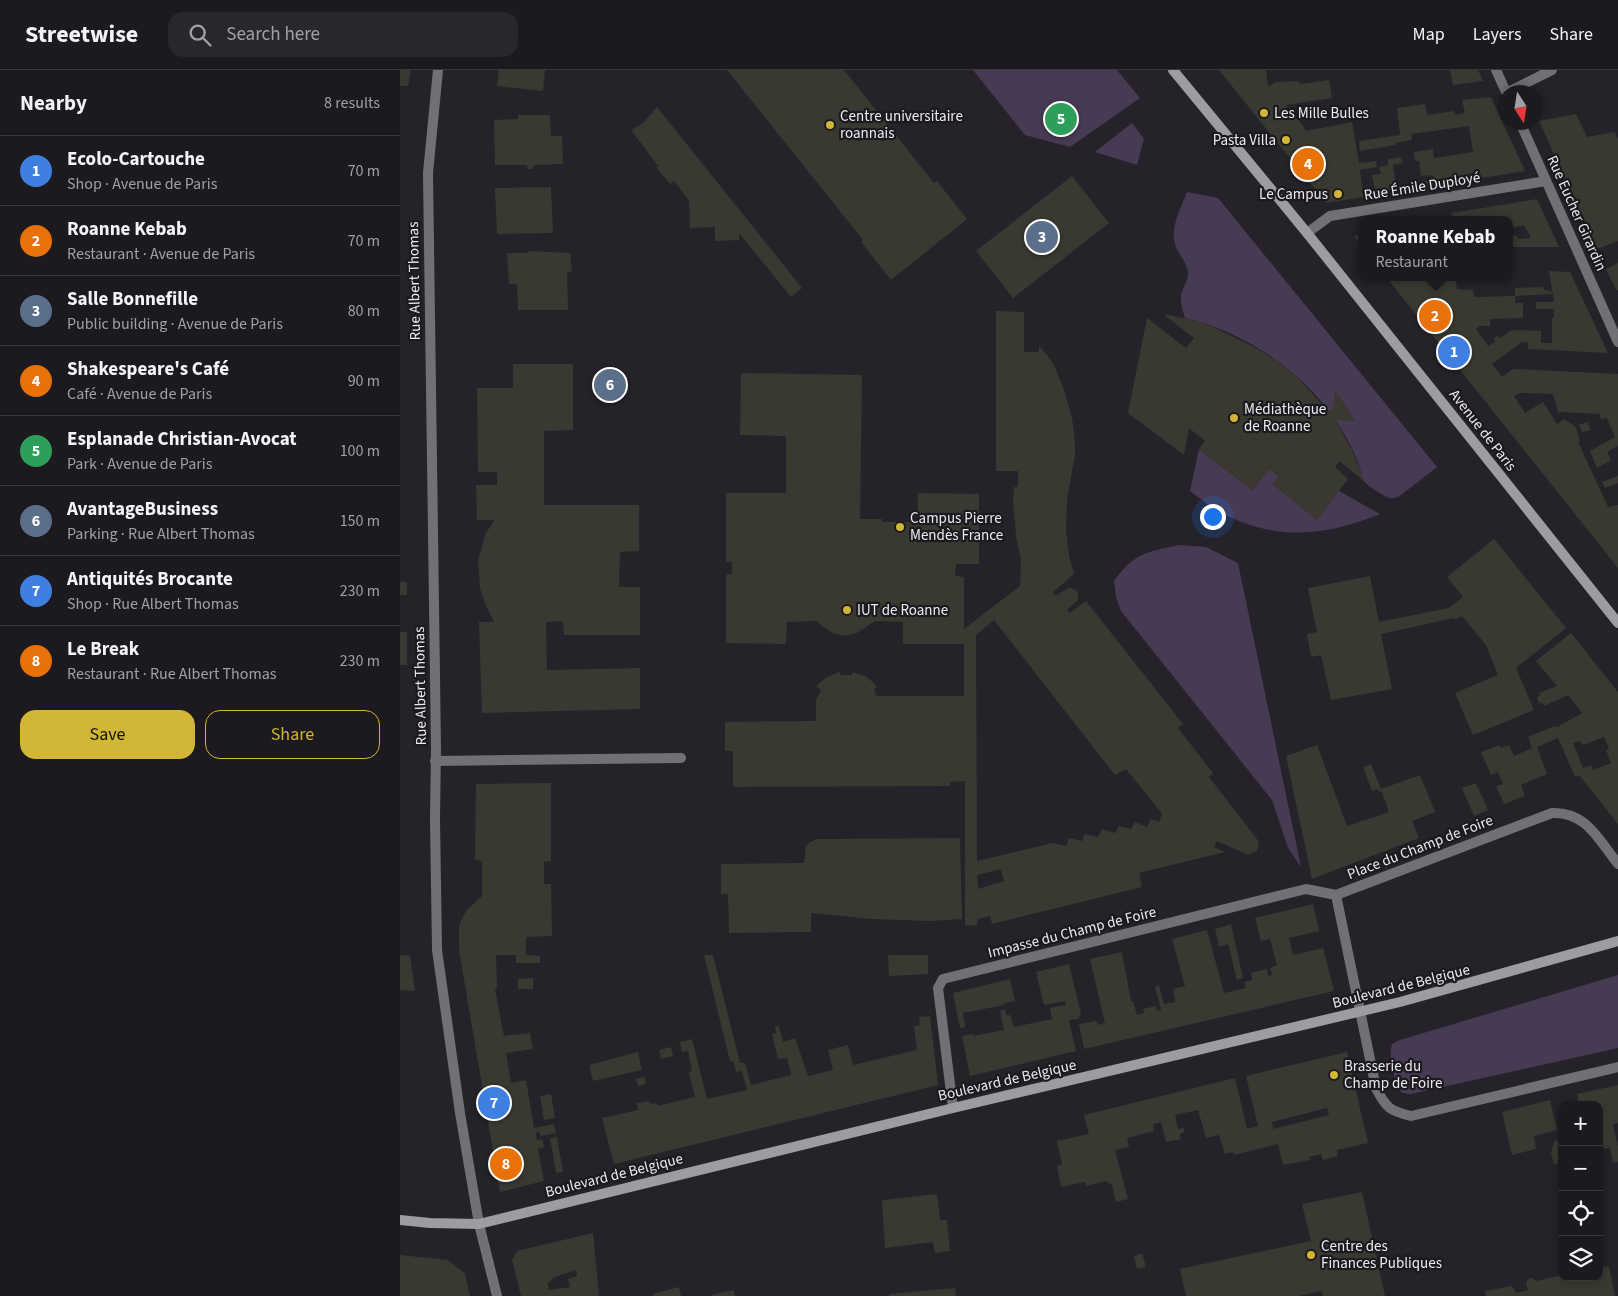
<!DOCTYPE html>
<html lang="en">
<head>
<meta charset="utf-8">
<style>
	body { margin:0; font-family:"Source Sans 3",sans-serif; background:#29272c; color:#f1f3f6 }
	.controls { position:absolute; right:15px; bottom:15px; display:grid; overflow:hidden; border-radius:10px; box-shadow:0 2px 8px #0003 }
	.controls button { width:45px; height:45px; display:grid; place-items:center; padding:0; border:0; border-bottom:1px solid #3a383d; background:#1c1a1f; color:#f1f3f6; font:25px sans-serif }
	.compass { position:absolute; left:1098px; top:15px; width:45px; height:45px; border-radius:50%; background:#1c1a1f; box-shadow:0 2px 8px #0003; rotate:168deg }
	.you { position:absolute; left:812px; top:446px; width:18px; height:18px; margin:-12px; border:4px solid #fff; border-radius:50%; background:#1a73e8; box-shadow:0 0 0 8px #1a73e833 }
	.badge { display:grid; place-items:center; width:32px; height:32px; border-radius:50%; background:#d2b635; color:#fff; font-size:16px; font-weight:700 }
	.pin { position:absolute; translate:-50% -50%; border:2px solid #fff; box-shadow:0 1px 5px #0006 }
	.popup { position:absolute; left:958px; top:146px; width:155px; height:65px; box-sizing:border-box; display:grid; place-content:center; border-radius:10px; background:#1c1a1f; filter:drop-shadow(0 1px 4px #0005); font-size:16px; white-space:nowrap; color:#a0a1a4 }
	.popup b { font-size:19px; color:#f1f3f6 }
	.popup::after { content:''; position:absolute; left:50%; top:100%; margin-left:-10px; border:10px solid transparent; border-top-color:#1c1a1f }
	.list { margin:0; padding:0; list-style:none }
	h2 { display:flex; justify-content:space-between; align-items:center; height:65px; margin:0; padding:0 20px; font-size:21px }
	h2 small { font-size:16px; font-weight:400; color:#a0a1a4 }
	.list li { display:grid; grid-template-columns:32px 1fr auto; gap:15px; align-items:center; box-sizing:border-box; height:70px; padding:0 20px; border-top:1px solid #3a383d }
	.list b { display:block; font-size:19px; white-space:nowrap }
	.list p { margin:0; font-size:16px; white-space:nowrap; color:#a0a1a4 }
	.list em { font-size:16px; font-style:normal; color:#a0a1a4 }
	.actions { display:flex; gap:10px; padding:15px 20px }
	.actions a { flex:1; padding:11px 0; border:1px solid #d2b635; border-radius:15px; text-align:center; font-size:18px; color:#d2b635 }
	.actions .main { background:#d2b635; color:#111 }
	.icon { flex:none; width:28px; height:28px; fill:none; stroke:currentColor; stroke-width:2; stroke-linecap:round; stroke-linejoin:round }
	.map { position:relative; flex:none; width:1218px; height:1226px; overflow:hidden }
	header { display:flex; align-items:center; gap:30px; box-sizing:border-box; height:70px; padding:0 25px; background:#1c1a1f; border-bottom:1px solid #3a383d }
	header strong { font-size:24px }
	nav { display:flex; gap:28px; margin-inline-start:auto; font-size:18px }
	.search { width:350px; height:45px; background:#29272c; display:flex; align-items:center; gap:12px; box-sizing:border-box; padding:0 18px; border-radius:15px; color:#a0a1a4; font-size:19px }
	main { display:flex }
	aside { flex:1; background:#1c1a1f }
	.map>svg:first-child { display:block }
	.green { fill:#473b54 }
	.building { fill:#3a3931; fill-rule:evenodd }
	.lines { fill:none; stroke-linecap:round; stroke-linejoin:round }
	.service { stroke:#727074; stroke-width:10 }
	.minor { stroke:#727074; stroke-width:10 }
	.secondary { stroke:#9e9ba1; stroke-width:10 }
	.poi-dot { fill:#d2b635; stroke:#1c191f; stroke-width:2 }
	.labels { text-anchor:middle; stroke-width:4.5; stroke-linejoin:round; paint-order:stroke }
	.poi-label { font-size:15px; fill:#edebef; stroke:#1c191f; text-anchor:start }
	.street-label { font-size:15px; fill:#edebef; stroke:#1c191f }
</style>
</head>
<body>
<header>
<strong>Streetwise</strong>
<div class="search"><svg class="icon" aria-label="search" viewBox="0 0 24 24"><circle cx="10" cy="10" r="6"/><path d="M15 15l6 6"/></svg>Search here</div>
<nav><a>Map</a><a>Layers</a><a>Share</a></nav>
</header>
<main>
<aside>
<h2>Nearby<small>8 results</small></h2>
<ul class="list">
<li><span class="badge" style="background:#3f7fe0">1</span><div><b>Ecolo-Cartouche</b><p>Shop · Avenue de Paris</p></div><em>70 m</em></li>
<li><span class="badge" style="background:#e8710a">2</span><div><b>Roanne Kebab</b><p>Restaurant · Avenue de Paris</p></div><em>70 m</em></li>
<li><span class="badge" style="background:#5c6f8a">3</span><div><b>Salle Bonnefille</b><p>Public building · Avenue de Paris</p></div><em>80 m</em></li>
<li><span class="badge" style="background:#e8710a">4</span><div><b>Shakespeare's Café</b><p>Café · Avenue de Paris</p></div><em>90 m</em></li>
<li><span class="badge" style="background:#2e9e5b">5</span><div><b>Esplanade Christian-Avocat</b><p>Park · Avenue de Paris</p></div><em>100 m</em></li>
<li><span class="badge" style="background:#5c6f8a">6</span><div><b>AvantageBusiness</b><p>Parking · Rue Albert Thomas</p></div><em>150 m</em></li>
<li><span class="badge" style="background:#3f7fe0">7</span><div><b>Antiquités Brocante</b><p>Shop · Rue Albert Thomas</p></div><em>230 m</em></li>
<li><span class="badge" style="background:#e8710a">8</span><div><b>Le Break</b><p>Restaurant · Rue Albert Thomas</p></div><em>230 m</em></li>
</ul>
<div class="actions"><a class="main">Save</a><a>Share</a></div>
</aside>
<div class="map">
<svg width="1218" height="1226" viewBox="0 0 1218 1226">
	<rect width="100%" height="100%" fill="#252229"/>
	<g class="green">
		<polygon points="573,0 717,0 740,28 670,77 625,65"/>
		<polygon points="732,53 744,69 737,95 695,82"/>
		<path d="M787,122L818,128L1037,397L1001,425C997,427 994,429 990,428C985,427 967,416 964,411C961,405 960,396 957,390C953,379 947,369 941,359C908,305 847,262 785,248C783,241 780,233 781,225C783,217 788,211 788,203C787,192 778,184 775,174C770,157 781,138 787,122Z"/>
		<path d="M799,379L852,420L869,399L879,406L873,414L917,450L939,421L980,444C925,466 880,471 825,445C813,439 801,429 790,421Z"/>
		<path d="M779,475L806,477L838,493L901,797L888,778L872,730L721,541L716,527L714,511C734,483 747,482 779,475Z"/>
		<path d="M1218,905V978L1011,1024L1002,1023C994,1012 988,988 992,974L1000,970Z"/>
	</g>
	<g class="building">
		<polygon points="0,0 11,0 8,16 0,16"/>
		<polygon points="99,0 145,0 143,21 97,16"/>
		<polygon points="327,0 444,0 534,113 537,111 567,149 491,210 461,172 463,170"/>
		<polygon points="819,0 866,0 868,16 876,12 898,11 901,14 929,10 932,28 886,35 892,49 898,48 906,61 952,52 959,93 976,91 977,97 960,100 963,127 926,133"/>
		<polygon points="1050,0 1078,0 1083,11 1053,15"/>
		<polygon points="1091,27 1125,101 1026,117 1026,111 1035,110 1033,105 1021,106 1019,91 1015,91 1014,82 1033,79 1034,88 1073,82 1069,56 1011,64 1012,70 995,73 996,75 960,81 959,71 1000,65 997,38 1025,34 1027,45 1054,41 1055,45 1065,43 1062,30"/>
		<polygon points="257,37 402,218 391,227 339,163 339,170 315,171 315,157 290,158 289,131 274,111 270,114 256,97 259,97 231,60 243,53"/>
		<polygon points="1176,44 1187,67 1214,62 1218,69 1218,171 1197,179 1139,51"/>
		<polygon points="118,45 150,45 151,66 162,66 163,94 133,95 133,99 128,99 127,95 95,95 94,50 118,49"/>
		<polygon points="1001,87 1003,93 993,95 997,122 976,125 972,105 981,104 979,97 988,95 988,89"/>
		<polygon points="672,106 709,153 613,228 576,181"/>
		<polygon points="151,117 153,163 97,164 95,118"/>
		<polygon points="1137,129 1159,177 1111,177 1109,165 1118,166 1118,169 1131,168 1124,155 1109,159 1109,150 1053,150 1052,143"/>
		<polygon points="961,162 961,176 954,167"/>
		<polygon points="129,181 170,183 172,200 171,202 167,203 168,240 118,240 117,214 109,214 107,183 128,183"/>
		<polygon points="1218,193 1218,220 1216,220 1206,199"/>
		<polygon points="1149,201 1170,202 1208,283 1128,279 1128,272 1122,272 1092,294 1102,307 1113,299 1218,304 1218,376 1207,382 1211,390 1197,398 1190,381 1215,367 1207,348 1201,349 1200,344 1158,342 1153,324 1120,323 1114,326 1125,343 1143,332 1157,354 1164,349 1176,357 1180,371 1178,372 1208,437 1218,435 1218,498 986,207 1055,207 1057,219 1073,220 1074,227 1115,226 1115,233 1123,233 1123,248 1090,249 1090,256 1080,256 1076,259 1088,276 1095,272 1094,268 1098,266 1100,268 1110,261 1117,260 1141,261 1141,273 1152,273 1152,248 1154,248 1154,239 1136,239 1136,232 1154,232"/>
		<polygon points="1143,217 1144,220 1151,221 1152,224 1115,226 1115,218"/>
		<path d="M596,241L624,242V282H639V276L647,285L654,295L664,320L672,347L675,373V385L667,429L666,461L669,486L674,504L653,522L655,526L670,517L678,522V530L667,540L670,543L686,531L783,654L778,658L813,703L809,707L857,769L859,775L857,781L848,785L817,771L814,777L825,782L739,803L742,817L592,854L590,846L578,849L577,856L565,855V711L550,712V716L333,717V681H325V652L416,651V630L421,620L416,616L427,607L440,602L441,605H452L453,602L467,607L477,616L474,620L476,626H564V574H503V552L475,551L457,563L445,566L432,563L416,551L387,552L386,574L326,573V505L332,504V492H326V423H386V366L340,365L341,303L462,305L460,449H482V452H517L518,423L579,424V494H556L555,506L564,507V559L620,516L621,490L616,466L613,431L614,417H618V401H596ZM594,550L715,705L726,699L731,705L762,744L759,752L751,749L747,757L735,752L731,759L719,756L715,763L702,759L698,767L685,764L682,771L669,768L666,776L653,773L577,791L576,565ZM601,799L604,811L578,819L577,805Z"/>
		<polygon points="763,244 797,251 813,257 856,278 877,291 897,307 929,342 933,338 935,320 956,351 935,350 952,380 965,412 939,391 935,397 948,409 917,450 872,414 879,406 869,399 852,420 799,379 805,371 789,358 784,385 728,343 747,248 786,278 794,268"/>
		<polygon points="113,294 173,294 173,360 144,361 144,435 239,435 239,481 220,482 219,517 240,517 240,565 164,565 163,551 146,552 147,600 240,598 240,639 82,643 79,552 94,552 86,536 80,518 78,491 85,465 94,450 77,450 76,415 97,415 97,402 78,402 77,318 113,318"/>
		<polygon points="1188,352 1190,360 1182,362 1179,355"/>
		<polygon points="1218,406 1218,413 1205,418 1202,412"/>
		<polygon points="1094,469 1166,558 1116,598 1134,640 1073,665 1055,623 1098,605 1086,575 1062,546 1055,550 1054,548 981,564 992,619 931,630 921,585 911,587 907,564 917,562 908,518 970,506 979,552 1049,538 1063,527 1047,507"/>
		<rect x="0" y="512" width="7" height="13"/>
		<rect x="0" y="562" width="7" height="33"/>
		<path d="M1171,563L1218,622V754L1179,705L1175,707L1158,668L1137,677L1147,704L1121,715L1125,726L1104,734L1096,716L1103,714L1098,702L1091,705L1081,682L1099,675L1101,678L1109,675L1114,686L1132,678L1128,667L1155,656L1157,657L1182,643L1168,625L1144,636L1142,632L1139,634L1137,628L1140,625L1139,623L1157,616L1136,591ZM1204,667L1209,678L1206,680L1211,693L1193,700L1191,695L1183,698L1173,673L1180,671L1183,675Z"/>
		<polygon points="917,675 947,756 989,742 982,722 979,721 977,719 972,721 963,697 971,694 981,719 1020,705 1035,742 1012,751 1019,768 912,809 886,686"/>
		<polygon points="151,713 151,791 144,792 144,814 151,814 152,866 126,867 126,885 140,886 140,893 116,893 116,885 96,885 97,919 95,919 104,966 130,963 133,979 106,983 111,1013 126,1010 134,1058 154,1054 156,1063 141,1066 139,1062 136,1062 137,1070 142,1069 144,1077 138,1079 144,1111 100,1122 59,880 59,856 61,851 66,841 82,826 82,791 75,790 76,714"/>
		<polygon points="1076,713 1088,740 1074,746 1062,718"/>
		<polygon points="560,768 562,849 530,851 471,849 411,843 411,862 329,863 328,824 321,824 321,794 404,793 406,776 410,772 418,769"/>
		<polygon points="913,834 919,861 889,868 893,885 923,878 934,921 684,979 679,954 696,951 698,955 705,953 690,889 722,882 731,931 733,931 737,945 744,943 743,939 756,936 757,941 761,940 755,917 759,915 764,934 775,932 773,919 785,916 772,869 807,860 824,923 846,918 844,912 852,910 851,903 867,899 868,906 872,905 870,898 877,895 870,869 861,871 855,848"/>
		<polygon points="831,854 843,908 837,910 828,874 819,877 815,859"/>
		<polygon points="0,885 10,886 15,921 0,920"/>
		<polygon points="304,885 313,885 340,993 345,993 351,1015 391,1005 387,988 378,989 372,964 376,963 375,956 379,956 383,972 395,968 408,1006 433,1000 428,980 448,975 453,995 517,980 514,956 520,955 519,947 530,946 538,1015 214,1094 202,1048 238,1040 237,1033 249,1031 250,1034 257,1033 258,1036 295,1027 289,1003 292,1000 288,981 282,982 280,972 292,969 307,1029 347,1020 342,1001 336,1002 333,991 330,991"/>
		<polygon points="488,885 528,885 528,904 489,906"/>
		<polygon points="669,894 681,944 678,949 669,950 676,981 570,1006 562,966 573,964 573,966 604,960 600,941 605,939 606,945 610,945 614,957 652,949 650,938 666,935 665,931 644,935 636,902"/>
		<polygon points="133,908 133,919 118,919 118,909"/>
		<polygon points="610,909 615,931 603,933 604,935 563,943 565,957 560,958 553,923"/>
		<polygon points="271,977 273,986 261,989 259,980"/>
		<polygon points="238,982 242,1000 193,1011 189,995"/>
		<path d="M947,982L968,1073L937,1080L938,1086L923,1090L921,1084L909,1087L910,1090L883,1095L878,1074L834,1085L833,1082L825,1084L819,1065L806,1068L798,1040L775,1045L778,1059L784,1058V1062L780,1064L781,1069L766,1072L761,1052L753,1054L754,1061L727,1068L729,1077L715,1080L728,1129L716,1132L712,1115L706,1111L686,1116L685,1112L661,1117L657,1096L662,1094L657,1071L689,1064L684,1045L835,1008L847,1059L858,1056L846,1006ZM927,1038L929,1045L873,1059L872,1052Z"/>
		<polygon points="244,1007 246,1014 238,1016 236,1009"/>
		<polygon points="1218,1015 1218,1053 1213,1054 1218,1076 1218,1092 1213,1093 1210,1077 1204,1079 1199,1058 1199,1035 1179,1035 1177,1024"/>
		<polygon points="151,1024 155,1048 144,1050 140,1026"/>
		<polygon points="1150,1030 1157,1060 1134,1066 1136,1079 1112,1085 1102,1042"/>
		<polygon points="157,1067 163,1102 156,1103 150,1068"/>
		<polygon points="1159,1070 1160,1073 1162,1073 1162,1075 1160,1076 1162,1093 1154,1094 1151,1083 1154,1071"/>
		<polygon points="962,1122 985,1226 923,1226 921,1221 898,1226 786,1226 780,1199 911,1171 902,1134"/>
		<polygon points="537,1124 540,1150 547,1150 550,1181 535,1183 533,1172 485,1178 482,1130"/>
		<path d="M193,1163L199,1226H121L112,1190L117,1181ZM176,1200L177,1206L168,1209L170,1217L149,1220L148,1213L154,1207Z"/>
		<polygon points="742,1183 746,1197 737,1199 734,1186"/>
		<polygon points="0,1185 48,1190 65,1204 70,1226 0,1226"/>
		<polygon points="1209,1196 1215,1226 1086,1226 1085,1221 1112,1216 1116,1223 1128,1220 1126,1213 1128,1209 1132,1208 1136,1211 1162,1205 1162,1207 1199,1207 1199,1198"/>
		<polygon points="279,1217 281,1226 253,1226 252,1224"/>
		<polygon points="555,1218 556,1226 489,1226 489,1224"/>
		<polygon points="334,1220 335,1226 311,1226 311,1225"/>
	</g>
	<g class="lines">
		<g class="service">
			<polyline points="1108,22 1152,0"/>
			<polyline points="35,691 281,688"/>
		</g>
		<g class="minor">
			<polyline points="38,0 28,103 36,678 35,748 37,880 60,1043 79,1154 97,1226"/>
			<polyline points="1096,0 1106,22"/>
			<polyline points="1120,52 1218,272"/>
			<polyline points="907,163 930,146 1146,111"/>
			<path d="M1218,794C1198,769 1187,742 1152,743L936,825L976,1018C986,1038 990,1041 1011,1046L1218,997"/>
			<polyline points="553,1038 538,918 543,909 906,819 936,825"/>
		</g>
		<g class="secondary">
			<polyline points="773,0 907,163 1218,553"/>
			<polyline points="0,1150 30,1153 79,1154 553,1038 1000,932 1218,871"/>
		</g>
	</g>
	<g class="poi-dot">
		<circle cx="864" cy="43" r="5"/>
		<circle cx="430" cy="55" r="5"/>
		<circle cx="886" cy="70" r="5"/>
		<circle cx="938" cy="124" r="5"/>
		<circle cx="834" cy="348" r="5"/>
		<circle cx="500" cy="457" r="5"/>
		<circle cx="447" cy="540" r="5"/>
		<circle cx="934" cy="1005" r="5"/>
		<circle cx="911" cy="1185" r="5"/>
	</g>
	<g class="labels">
		<g class="poi-label">
			<text x="874" y="48">Les Mille Bulles</text>
			<text x="440" y="51">Centre universitaire<tspan x="440" dy="17">roannais</tspan></text>
			<text x="876" y="75" text-anchor="end">Pasta Villa</text>
			<text x="928" y="129" text-anchor="end">Le Campus</text>
			<text x="844" y="344">Médiathèque<tspan x="844" dy="17">de Roanne</tspan></text>
			<text x="510" y="453">Campus Pierre<tspan x="510" dy="17">Mendès France</tspan></text>
			<text x="457" y="545">IUT de Roanne</text>
			<text x="944" y="1001">Brasserie du<tspan x="944" dy="17">Champ de Foire</tspan></text>
			<text x="921" y="1181">Centre des<tspan x="921" dy="17">Finances Publiques</tspan></text>
		</g>
		<g class="street-label">
			<text transform="translate(1022 116) rotate(-9)" y="5">Rue Émile Duployé</text>
			<text transform="translate(1177 143) rotate(66)" y="5">Rue Eucher Girardin</text>
			<text transform="translate(14 211) rotate(-91)" y="5">Rue Albert Thomas</text>
			<text transform="translate(1083 360) rotate(52)" y="5">Avenue de Paris</text>
			<text transform="translate(20 616) rotate(-91)" y="5">Rue Albert Thomas</text>
			<text transform="translate(1020 777) rotate(-21)" y="5">Place du Champ de Foire</text>
			<text transform="translate(672 862) rotate(-14)" y="5">Impasse du Champ de Foire</text>
			<text transform="translate(1001 916) rotate(-14)" y="5">Boulevard de Belgique</text>
			<text transform="translate(607 1010) rotate(-13)" y="5">Boulevard de Belgique</text>
			<text transform="translate(214 1105) rotate(-14)" y="5">Boulevard de Belgique</text>
		</g>
	</g>
</svg>
<div class="controls">
<button>+</button>
<button>−</button>
<button><svg class="icon" aria-label="locate" viewBox="0 0 24 24"><circle cx="12" cy="12" r="6"/><path d="M12 2v4M12 18v4M2 12h4M18 12h4"/></svg></button>
<button><svg class="icon" aria-label="layers" viewBox="0 0 24 24"><path d="M12 4l9 5-9 5-9-5zM3 14l9 5 9-5"/></svg></button>
</div>
<svg class="compass" viewBox="-18 -18 36 36"><path d="M0-13l5 13h-10z" fill="#e53935"/><path d="M0 13l5-13h-10z" fill="#a0a1a4"/></svg>
<div class="you"></div>
<div class="pin badge" style="left:1054px;top:282px;background:#3f7fe0">1</div>
<div class="pin badge" style="left:1035px;top:246px;background:#e8710a">2</div>
<div class="popup"><b>Roanne Kebab</b>Restaurant</div>
<div class="pin badge" style="left:642px;top:167px;background:#5c6f8a">3</div>
<div class="pin badge" style="left:908px;top:94px;background:#e8710a">4</div>
<div class="pin badge" style="left:661px;top:49px;background:#2e9e5b">5</div>
<div class="pin badge" style="left:210px;top:315px;background:#5c6f8a">6</div>
<div class="pin badge" style="left:94px;top:1033px;background:#3f7fe0">7</div>
<div class="pin badge" style="left:106px;top:1094px;background:#e8710a">8</div>
</div>
</main>
</body>
</html>
